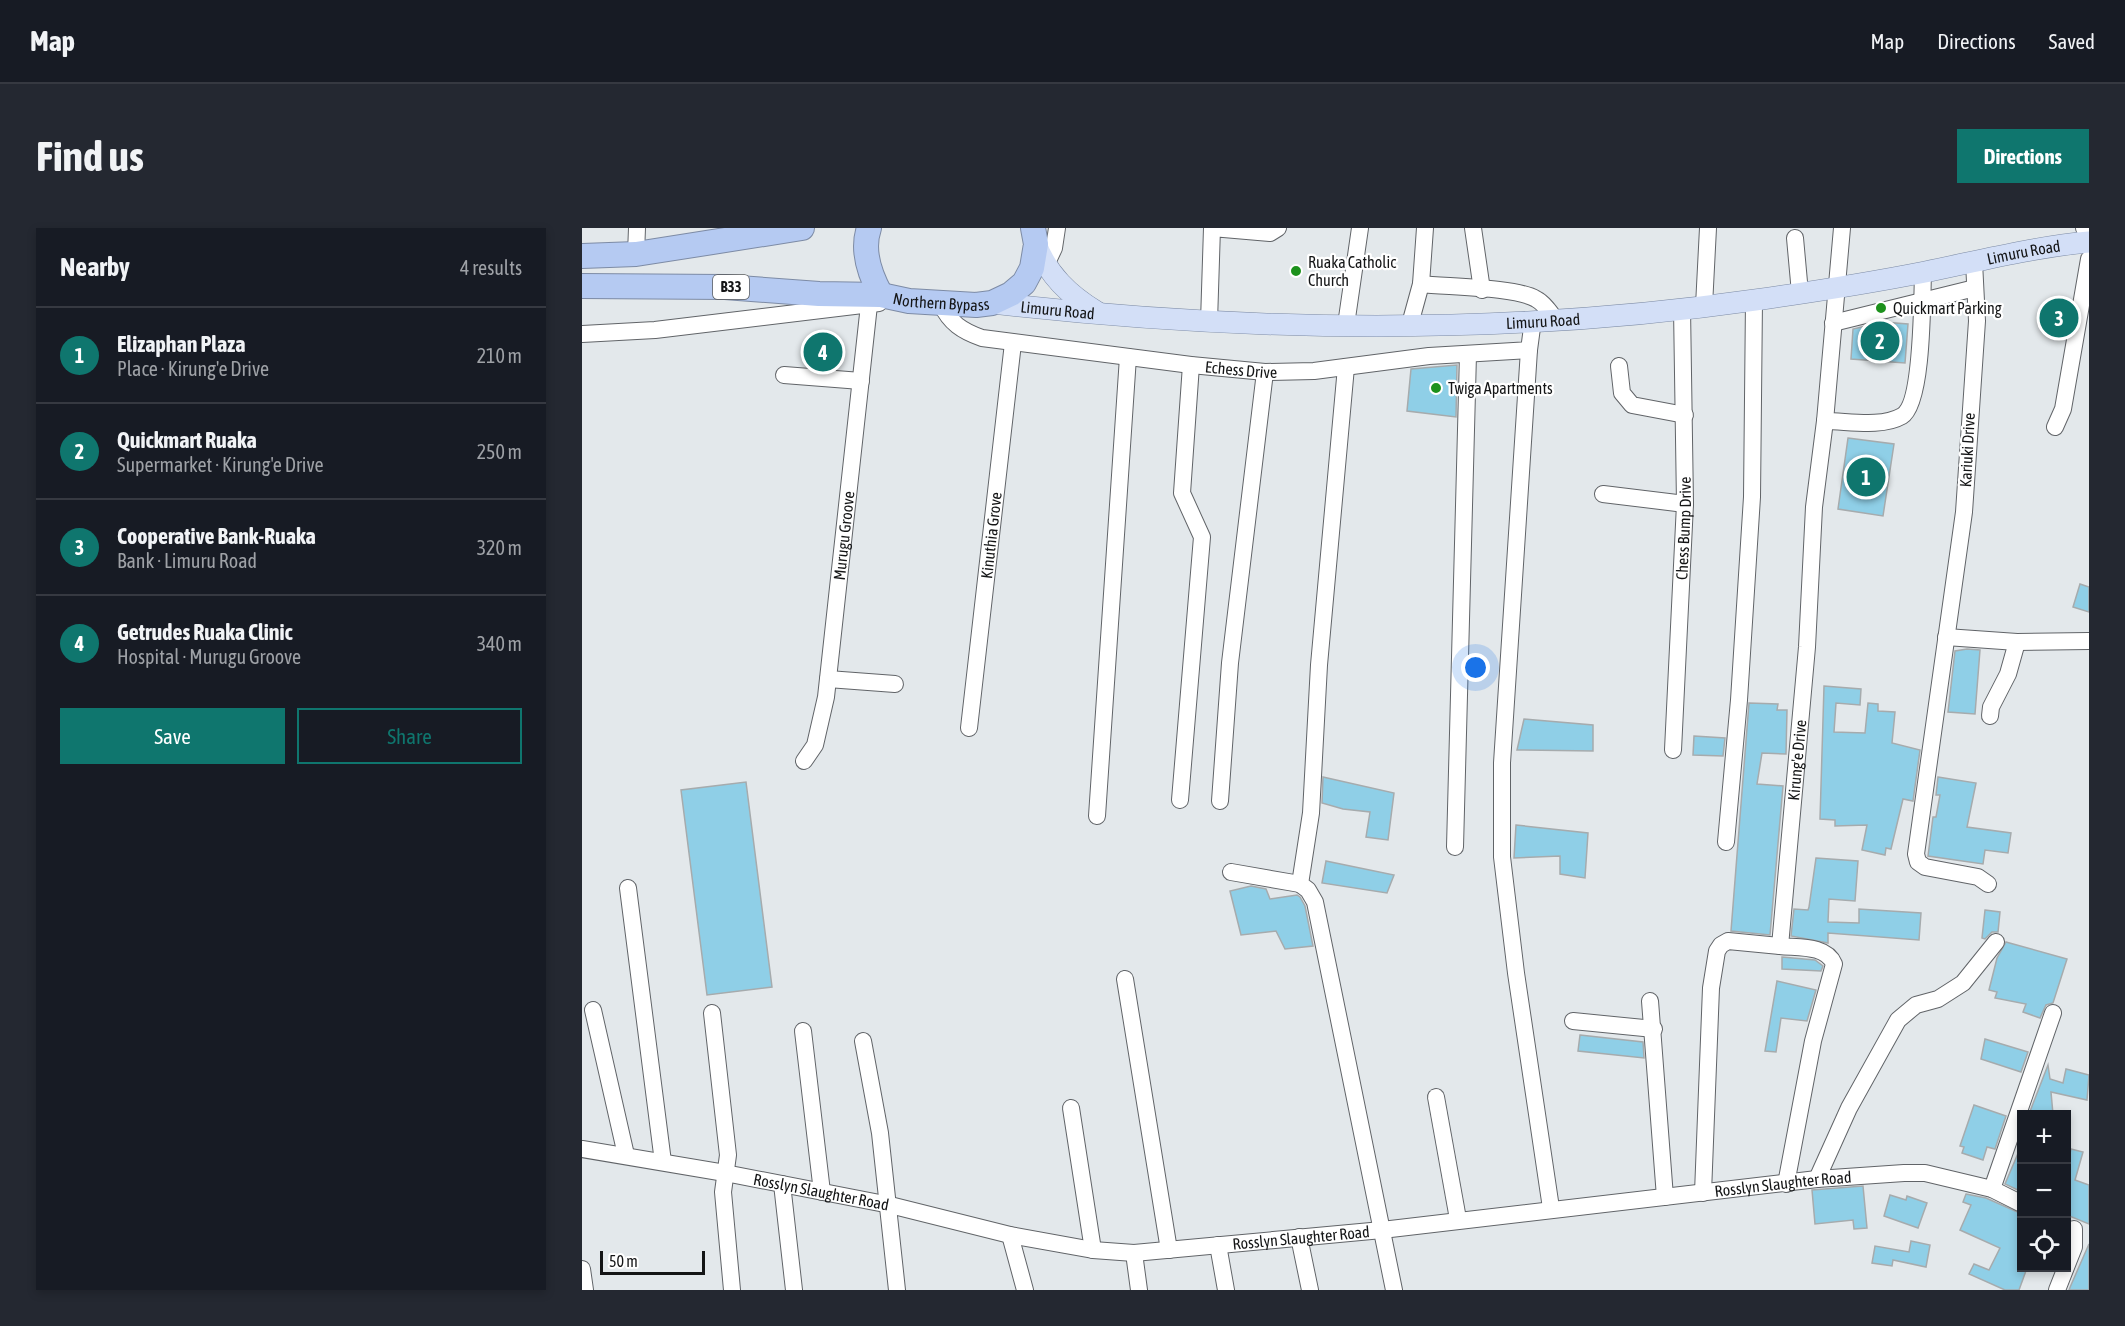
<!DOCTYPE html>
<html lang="en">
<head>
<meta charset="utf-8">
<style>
	body { margin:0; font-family:"Asap Condensed",sans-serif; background:#242831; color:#f1f3f6 }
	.controls { position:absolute; right:18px; bottom:18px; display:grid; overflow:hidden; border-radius:0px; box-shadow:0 3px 9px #0003 }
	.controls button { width:54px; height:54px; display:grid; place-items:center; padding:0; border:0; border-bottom:2px solid #363941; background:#171b24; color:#f1f3f6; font:30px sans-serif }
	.scale { position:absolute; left:18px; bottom:15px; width:105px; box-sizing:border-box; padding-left:6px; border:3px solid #141516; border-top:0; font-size:16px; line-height:21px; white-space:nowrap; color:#141516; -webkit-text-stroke:4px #fff; paint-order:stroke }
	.you { position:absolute; left:894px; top:440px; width:21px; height:21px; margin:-15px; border:4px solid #fff; border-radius:50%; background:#1a73e8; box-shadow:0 0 0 9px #1a73e833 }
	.badge { display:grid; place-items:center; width:39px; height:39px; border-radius:50%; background:#0f766e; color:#fff; font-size:20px; font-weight:700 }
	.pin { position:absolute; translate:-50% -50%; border:3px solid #fff; box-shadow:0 2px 6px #0006 }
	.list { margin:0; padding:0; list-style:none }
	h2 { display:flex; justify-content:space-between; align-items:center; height:78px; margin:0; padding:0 24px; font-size:26px }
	h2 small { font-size:20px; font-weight:400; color:#9ea1a6 }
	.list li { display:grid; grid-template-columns:39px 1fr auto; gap:18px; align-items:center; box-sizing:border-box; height:96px; padding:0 24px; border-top:2px solid #363941 }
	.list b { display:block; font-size:22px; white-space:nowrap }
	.list p { margin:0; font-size:20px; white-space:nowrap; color:#9ea1a6 }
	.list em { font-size:20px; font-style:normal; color:#9ea1a6 }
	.actions { display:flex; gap:12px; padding:18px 24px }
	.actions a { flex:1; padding:14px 0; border:2px solid #0f766e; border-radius:0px; text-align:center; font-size:21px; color:#0f766e }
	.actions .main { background:#0f766e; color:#fff }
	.icon { flex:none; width:33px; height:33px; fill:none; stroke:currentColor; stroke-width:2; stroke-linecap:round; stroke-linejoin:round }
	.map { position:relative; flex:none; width:1507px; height:1062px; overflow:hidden; border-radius:0px }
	header { display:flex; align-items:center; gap:36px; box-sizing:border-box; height:84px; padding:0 30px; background:#171b24; border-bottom:2px solid #363941 }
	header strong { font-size:28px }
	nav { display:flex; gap:33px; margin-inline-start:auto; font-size:21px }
	.intro { display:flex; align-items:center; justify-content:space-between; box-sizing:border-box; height:144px; padding:0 36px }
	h1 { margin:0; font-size:42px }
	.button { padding:15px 27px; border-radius:0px; background:#0f766e; color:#fff; font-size:21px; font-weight:700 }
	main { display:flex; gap:36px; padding:0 36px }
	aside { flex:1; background:#171b24; border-radius:0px; box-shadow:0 3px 9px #0003 }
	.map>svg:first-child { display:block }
	.building { fill:#8fcfe7; stroke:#a6abad; stroke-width:1.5 }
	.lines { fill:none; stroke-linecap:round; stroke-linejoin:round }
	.minor-casing { stroke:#616468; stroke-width:18 }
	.major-casing { stroke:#7d8ba5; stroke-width:22 }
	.highway-casing { stroke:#7d8ba5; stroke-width:26 }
	.minor { stroke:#fff; stroke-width:16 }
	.major { stroke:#d3dff7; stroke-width:21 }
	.highway { stroke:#b5caf2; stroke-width:24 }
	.poi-dot { fill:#1c911c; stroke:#fff; stroke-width:2 }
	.labels { text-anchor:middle; stroke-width:4.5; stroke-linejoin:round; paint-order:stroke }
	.shield { fill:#fff; stroke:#5a5b5c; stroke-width:1.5 }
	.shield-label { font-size:15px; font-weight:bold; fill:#141516 }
	.street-label { font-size:16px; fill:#141516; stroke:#fff }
	.poi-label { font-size:16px; fill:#141516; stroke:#fff; text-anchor:start }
</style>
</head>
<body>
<header>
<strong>Map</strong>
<nav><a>Map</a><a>Directions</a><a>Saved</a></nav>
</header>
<div class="intro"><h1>Find us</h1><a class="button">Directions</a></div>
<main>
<aside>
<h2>Nearby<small>4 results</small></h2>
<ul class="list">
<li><span class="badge">1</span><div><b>Elizaphan Plaza</b><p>Place · Kirung'e Drive</p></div><em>210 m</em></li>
<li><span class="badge">2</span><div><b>Quickmart Ruaka</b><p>Supermarket · Kirung'e Drive</p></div><em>250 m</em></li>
<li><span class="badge">3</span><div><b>Cooperative Bank-Ruaka</b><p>Bank · Limuru Road</p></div><em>320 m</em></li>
<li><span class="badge">4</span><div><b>Getrudes Ruaka Clinic</b><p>Hospital · Murugu Groove</p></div><em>340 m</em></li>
</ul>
<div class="actions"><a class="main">Save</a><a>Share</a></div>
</aside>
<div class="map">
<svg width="1507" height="1062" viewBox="0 0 1507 1062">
	<rect width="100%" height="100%" fill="#e3e8eb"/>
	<g class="building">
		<polygon points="1300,94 1326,96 1323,135 1269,131 1271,101"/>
		<polygon points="875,137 874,189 825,183 829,141"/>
		<polygon points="1266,210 1312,216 1301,288 1256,281"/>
		<polygon points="1498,356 1507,359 1507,384 1491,379"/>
		<polygon points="1385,421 1398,422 1393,486 1366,484 1373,423"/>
		<polygon points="1242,458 1279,461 1278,477 1254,475 1252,504 1283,505 1286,475 1296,476 1296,483 1313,484 1310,515 1338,522 1331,573 1321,571 1309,621 1304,620 1303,627 1280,622 1285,597 1253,598 1253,592 1238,591"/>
		<polygon points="1167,475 1196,476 1195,482 1205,482 1204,526 1180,525 1175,556 1201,558 1188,707 1149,703"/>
		<polygon points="942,491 1011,497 1011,523 935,522"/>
		<polygon points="1112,508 1143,510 1141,528 1111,527"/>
		<polygon points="741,549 812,565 806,612 784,609 788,584 761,581 740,575"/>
		<polygon points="1356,549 1394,555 1385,599 1429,605 1426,625 1403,622 1401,636 1346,628 1351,589 1354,589 1358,567 1354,567"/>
		<polygon points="164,554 190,759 125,767 99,562"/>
		<polygon points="934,597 1006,605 1003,650 978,646 978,628 932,630"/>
		<polygon points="1234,630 1276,633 1273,673 1247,671 1246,694 1277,695 1277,681 1339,685 1337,712 1246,705 1246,715 1209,708 1212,681 1226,682 1227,679"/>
		<polygon points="744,633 812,647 805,665 740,655"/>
		<polygon points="669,658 684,661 688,671 715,667 718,669 723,678 731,718 703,721 694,703 659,707 648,663"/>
		<polygon points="1403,682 1418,684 1416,704 1410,704 1403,711 1400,710"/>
		<polygon points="1424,714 1485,731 1471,775 1464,777 1458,790 1441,784 1444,776 1413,770 1415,764 1407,762 1415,730"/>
		<polygon points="1200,729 1233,732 1241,738 1239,743 1200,741"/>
		<polygon points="1195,753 1234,762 1225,793 1199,790 1194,824 1183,823"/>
		<polygon points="998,807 1061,814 1062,830 996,823"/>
		<polygon points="1403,811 1446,824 1439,844 1399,831"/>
		<polygon points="1466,837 1468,851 1481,855 1484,841 1507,847 1505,872 1469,864 1471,886 1447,886"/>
		<polygon points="1392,877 1424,888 1413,921 1405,919 1401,932 1380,925 1382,919 1378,918"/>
		<polygon points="1440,916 1440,964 1423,956"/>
		<polygon points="1489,921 1501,924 1493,952 1507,957 1507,996 1485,987 1485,939"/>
		<polygon points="1281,958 1285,1000 1272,1001 1271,992 1233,996 1230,962"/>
		<polygon points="1384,966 1404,970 1440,986 1440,1040 1445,1040 1437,1062 1423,1062 1387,1046 1392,1036 1407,1042 1418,1020 1378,1002 1389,977 1381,974"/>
		<polygon points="1308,967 1324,972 1325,968 1345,975 1336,1000 1302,988"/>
		<polygon points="1329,1013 1348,1017 1344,1039 1311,1032 1310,1038 1290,1035 1293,1018 1327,1024"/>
		<polygon points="1507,1016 1507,1062 1487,1062 1489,1057"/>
	</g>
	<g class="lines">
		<g class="minor-casing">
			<g id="minor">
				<polyline points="891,0 900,62"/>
				<polyline points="1502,0 1507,9"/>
				<polyline points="1213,10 1218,65"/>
				<polyline points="54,26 55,0"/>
				<polyline points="1392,34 1395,93 1382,284 1334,626 1336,634 1343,639 1396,649 1406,656"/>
				<polyline points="464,37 472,20 475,0"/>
				<path d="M839,56C866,59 934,59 954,71C962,75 968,84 973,91"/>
				<path id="s1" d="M359,76C368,95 380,103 400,110L609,137L683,144L732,143L847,128L947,122L951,92"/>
				<polyline points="1122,78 1126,0"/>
				<polyline points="627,94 630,0 688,5 696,0"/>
				<polyline points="1251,95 1393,60"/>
				<polyline points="828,96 839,56 843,0"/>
				<polyline points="764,97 778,0"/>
				<polyline points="0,106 73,102 297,75"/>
				<polyline points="947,122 920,535 920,629 934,745 969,980"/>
				<polyline points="1037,138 1040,165 1050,177 1103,187"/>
				<polyline points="764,139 737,437 729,585 718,656 726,662 733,674 812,1062"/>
				<polyline points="202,147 279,153"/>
				<path d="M1243,193C1266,193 1299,200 1320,188C1341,176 1340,70 1341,44"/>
				<polyline points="1473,199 1481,181 1507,31"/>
				<polyline points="1021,266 1103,276"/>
				<polyline points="1364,409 1435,414 1507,413"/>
				<polyline points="246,451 313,456"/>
				<polyline points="1408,488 1409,479 1426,446 1435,414"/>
				<path id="s2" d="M387,500L431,115"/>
				<path id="s3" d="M1091,522L1103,276L1100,80"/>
				<path id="s4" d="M222,533L233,517L244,469L287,77"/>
				<polyline points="598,572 620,309 600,265 609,137"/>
				<polyline points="638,573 648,435 683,144"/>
				<polyline points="515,588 546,129"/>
				<polyline points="1144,614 1157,472 1170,269 1172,72"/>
				<polyline points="873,619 886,126"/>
				<polyline points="649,644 718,656"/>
				<polyline points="46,660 81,934"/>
				<polyline points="543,751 587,1022"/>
				<polyline points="1068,773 1083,969"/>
				<polyline points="11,782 44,927"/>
				<polyline points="130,785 146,927 141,964 150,1062"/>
				<polyline points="991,793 1072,801"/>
				<polyline points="221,803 240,964"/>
				<polyline points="281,813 298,905 315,1062"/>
				<polyline points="854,869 876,991"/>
				<polyline points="489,880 511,1022"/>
				<path id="s5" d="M0,921L143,945L308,977L428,1007L511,1022L552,1025L800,1002L1235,951L1322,945H1343L1410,961L1440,976"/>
				<polyline points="1235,951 1267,880 1316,792 1334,777 1356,771 1381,755 1414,714"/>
				<polyline points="200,956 212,1062"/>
				<path id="s6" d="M1204,956L1231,813L1252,736C1244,717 1217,720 1198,718L1225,419L1232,279L1243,193L1260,0"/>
				<polyline points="1410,961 1471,785"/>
				<polyline points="1121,965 1129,760 1135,723 1139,717 1146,713 1198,718"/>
				<polyline points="428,1007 443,1062"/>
				<polyline points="717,1009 728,1062"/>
				<polyline points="636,1017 644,1062"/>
				<polyline points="552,1025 557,1062"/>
				<polyline points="0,1041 3,1062"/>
				<polyline points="1475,1062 1492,1019 1492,1001"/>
			</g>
		</g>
		<g class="major-casing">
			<g id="major">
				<path d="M454,16C466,47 487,67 515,84"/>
				<path id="s7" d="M410,75C662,104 921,108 1173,72C1230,64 1287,55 1343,44C1397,33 1452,19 1507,14"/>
			</g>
		</g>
		<g class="highway-casing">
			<g id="highway">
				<path d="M287,0C279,23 288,47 299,67"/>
				<polyline points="0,28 54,26 220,0"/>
				<path id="s8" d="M0,58L143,59L237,66L299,67L327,73L394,77L410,75L429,66L442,55L450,40L454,16L451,0"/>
			</g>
		</g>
		<use href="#minor" class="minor"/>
		<use href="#major" class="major"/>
		<use href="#highway" class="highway"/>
	</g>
	<g class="poi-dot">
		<circle cx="714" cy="43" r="6"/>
		<circle cx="1299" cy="80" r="6"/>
		<circle cx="854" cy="160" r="6"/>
	</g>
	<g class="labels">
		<rect class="shield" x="131" y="47" width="36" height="24" rx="4.5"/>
		<g class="shield-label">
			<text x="149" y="64">B33</text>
		</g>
		<g class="street-label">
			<text dy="6" stroke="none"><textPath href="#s7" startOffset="1038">Limuru Road</textPath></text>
			<text dy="6" stroke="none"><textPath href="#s8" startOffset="360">Northern Bypass</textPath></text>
			<text dy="6" stroke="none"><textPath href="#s7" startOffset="66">Limuru Road</textPath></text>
			<text dy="6" stroke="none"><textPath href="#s7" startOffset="552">Limuru Road</textPath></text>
			<text dy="6" stroke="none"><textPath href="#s1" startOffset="316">Echess Drive</textPath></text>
			<text transform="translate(1385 222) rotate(-87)" y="6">Kariuki Drive</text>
			<text dy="6" stroke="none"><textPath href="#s3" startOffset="222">Chess Bump Drive</textPath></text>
			<text dy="6" stroke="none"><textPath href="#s4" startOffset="231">Murugu Groove</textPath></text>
			<text dy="6" stroke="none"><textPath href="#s2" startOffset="194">Kinuthia Grove</textPath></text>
			<text dy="6" stroke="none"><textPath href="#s6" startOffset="472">Kirung'e Drive</textPath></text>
			<text dy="6" stroke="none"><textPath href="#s5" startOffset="1215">Rosslyn Slaughter Road</textPath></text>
			<text dy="6" stroke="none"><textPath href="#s5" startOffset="243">Rosslyn Slaughter Road</textPath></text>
			<text dy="6" stroke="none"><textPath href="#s5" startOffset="730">Rosslyn Slaughter Road</textPath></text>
		</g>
		<g class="poi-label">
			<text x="726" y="40">Ruaka Catholic<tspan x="726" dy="18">Church</tspan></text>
			<text x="1311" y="86">Quickmart Parking</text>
			<text x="866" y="166">Twiga Apartments</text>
		</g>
	</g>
</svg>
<div class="controls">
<button>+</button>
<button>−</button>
<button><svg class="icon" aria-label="locate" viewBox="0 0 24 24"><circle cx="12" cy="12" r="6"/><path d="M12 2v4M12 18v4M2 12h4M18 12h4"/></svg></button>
</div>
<div class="scale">50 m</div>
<div class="you"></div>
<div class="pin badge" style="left:1284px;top:249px">1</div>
<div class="pin badge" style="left:1298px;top:113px">2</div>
<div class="pin badge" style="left:1477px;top:90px">3</div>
<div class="pin badge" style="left:241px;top:124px">4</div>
</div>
</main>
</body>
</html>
